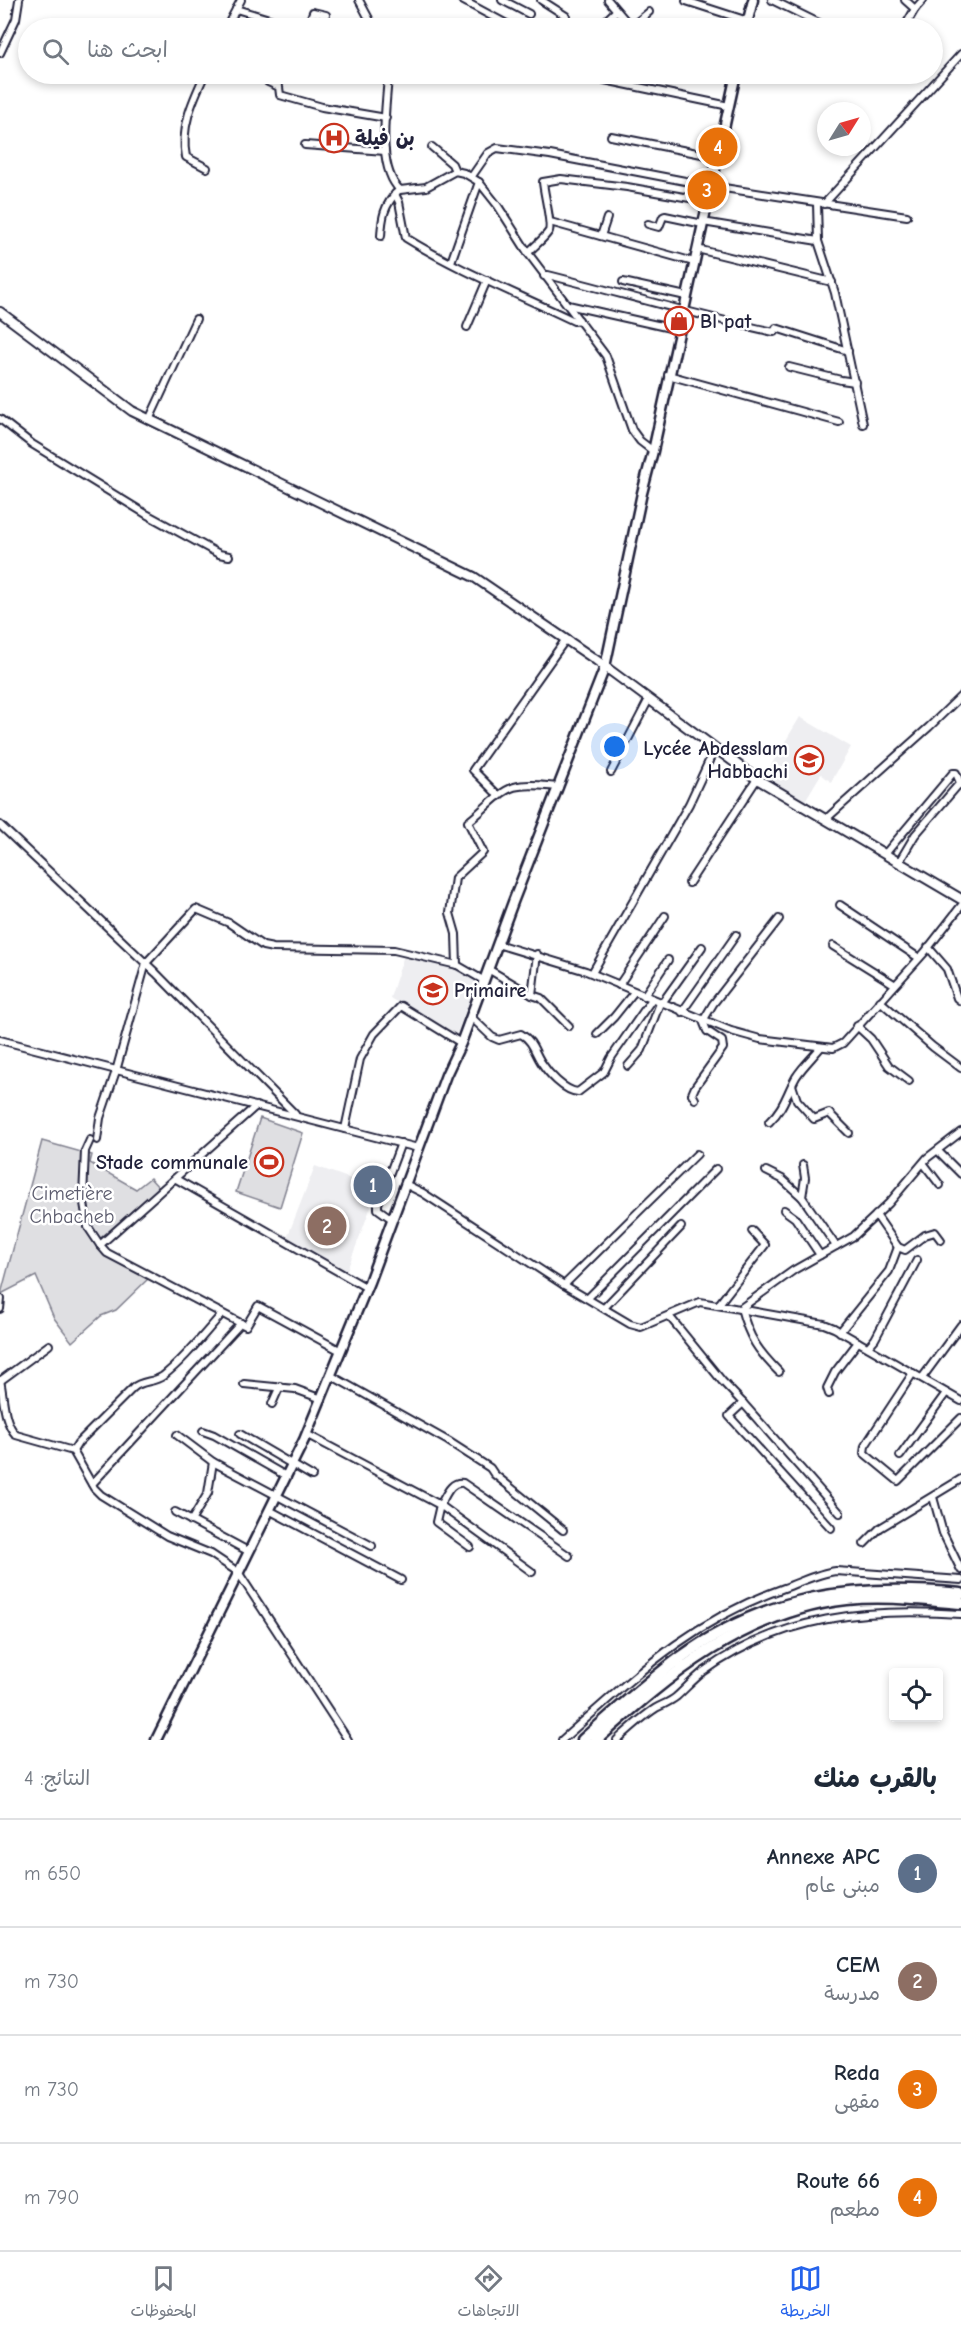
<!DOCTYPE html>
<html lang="ar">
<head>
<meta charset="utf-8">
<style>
	body { margin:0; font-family:"Comic Neue","Playpen Sans Arabic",sans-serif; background:#f6f6f7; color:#1f2937; direction:rtl }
	.controls { position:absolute; right:18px; bottom:18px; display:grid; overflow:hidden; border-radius:6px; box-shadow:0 3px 9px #0003 }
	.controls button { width:54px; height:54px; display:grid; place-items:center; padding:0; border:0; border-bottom:2px solid #e0e1e3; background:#fff; color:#1f2937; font:30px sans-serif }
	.compass { position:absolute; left:817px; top:102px; width:54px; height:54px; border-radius:50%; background:#fff; box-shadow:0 3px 9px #0003; rotate:53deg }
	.you { position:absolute; left:615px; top:747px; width:21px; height:21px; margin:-15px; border:4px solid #fff; border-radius:50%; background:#1a73e8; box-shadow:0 0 0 9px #1a73e833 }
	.badge { display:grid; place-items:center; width:39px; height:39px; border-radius:50%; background:#2563eb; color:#fff; font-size:20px; font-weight:700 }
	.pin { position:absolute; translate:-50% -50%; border:3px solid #fff; box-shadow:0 2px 6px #0006 }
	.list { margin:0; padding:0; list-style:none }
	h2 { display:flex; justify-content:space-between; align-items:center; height:78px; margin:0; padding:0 24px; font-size:26px }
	h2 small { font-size:20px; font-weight:400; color:#747a83 }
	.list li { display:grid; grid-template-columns:39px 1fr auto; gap:18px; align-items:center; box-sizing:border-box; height:108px; padding:0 24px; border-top:2px solid #e0e1e3 }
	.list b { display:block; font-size:22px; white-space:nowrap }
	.list p { margin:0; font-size:20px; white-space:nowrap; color:#747a83 }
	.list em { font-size:20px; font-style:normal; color:#747a83 }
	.icon { flex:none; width:33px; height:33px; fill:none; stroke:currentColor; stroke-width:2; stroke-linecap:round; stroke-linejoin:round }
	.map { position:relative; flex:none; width:961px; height:1740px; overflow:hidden; direction:ltr }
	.search { position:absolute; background:#fff; box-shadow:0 3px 9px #0003; left:18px; right:18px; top:18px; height:66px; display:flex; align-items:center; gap:15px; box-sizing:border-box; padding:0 21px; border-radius:33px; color:#747a83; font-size:22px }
	.sheet { height:510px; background:#fff }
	nav { display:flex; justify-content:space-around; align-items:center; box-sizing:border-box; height:84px; border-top:2px solid #e0e1e3; background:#fff; font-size:16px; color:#747a83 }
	nav a { display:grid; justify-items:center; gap:3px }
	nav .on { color:#2563eb }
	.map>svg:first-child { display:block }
	.built { fill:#eeeef1 }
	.green { fill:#dfdfe2; stroke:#80808e; stroke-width:1.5 }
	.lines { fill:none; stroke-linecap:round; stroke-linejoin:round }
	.minor-casing { stroke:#22223b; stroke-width:10 }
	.tertiary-casing { stroke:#22223b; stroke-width:12 }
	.secondary-casing { stroke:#22223b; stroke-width:13 }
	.motorway-casing { stroke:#22223b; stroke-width:15 }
	.minor { stroke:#fff; stroke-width:6 }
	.tertiary { stroke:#fff; stroke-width:8 }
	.secondary { stroke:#fff; stroke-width:8 }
	.motorway { stroke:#fff; stroke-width:10 }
	.labels { text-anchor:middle; stroke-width:5; stroke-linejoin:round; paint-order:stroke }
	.poi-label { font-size:20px; font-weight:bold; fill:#22223b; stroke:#fff; text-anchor:start }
	.park-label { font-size:20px; fill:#5b5b6d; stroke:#fff }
</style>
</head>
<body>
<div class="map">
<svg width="961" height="1740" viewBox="0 0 961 1740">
	<rect width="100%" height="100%" fill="#fff"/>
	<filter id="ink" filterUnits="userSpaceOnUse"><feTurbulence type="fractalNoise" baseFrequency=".0167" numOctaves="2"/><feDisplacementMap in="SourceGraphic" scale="12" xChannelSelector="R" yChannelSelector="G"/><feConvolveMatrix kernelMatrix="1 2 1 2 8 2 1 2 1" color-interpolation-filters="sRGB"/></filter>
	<g filter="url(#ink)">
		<g class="built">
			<polygon points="800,717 851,747 831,782 821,774 803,804 762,780"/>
			<polygon points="404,955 457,965 476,982 455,1038 390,998"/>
			<polygon points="375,1161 391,1168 383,1186 367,1179"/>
			<polygon points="315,1166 370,1186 364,1200 372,1204 347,1270 287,1238"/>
		</g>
		<g class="green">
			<polygon points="260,1118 303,1133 280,1207 236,1192"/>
			<polygon points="42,1141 92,1155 90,1163 136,1189 150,1178 159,1188 95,1243 103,1255 148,1279 116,1310 101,1316 72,1342 54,1318 36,1276 1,1294"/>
		</g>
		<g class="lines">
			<g class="minor-casing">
				<g id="minor">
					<polyline points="359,0 374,28"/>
					<polyline points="462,0 514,28"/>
					<polyline points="502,0 529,14"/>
					<polyline points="541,0 566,16"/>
					<polyline points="608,0 631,27 649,12"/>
					<polyline points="772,0 829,28"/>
					<polyline points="905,0 915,9 923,0"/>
					<polyline points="686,1 748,21"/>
					<polyline points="236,9 299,28"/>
					<polyline points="226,28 241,0"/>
					<polyline points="307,28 313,12 326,15"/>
					<polyline points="598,28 616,11"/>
					<polyline points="904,28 915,9"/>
					<polyline points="0,53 16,19 19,0"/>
					<path d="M205,74C193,100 180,127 186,157L207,168"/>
					<path d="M388,74C387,105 375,166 400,190L426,187L455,171L464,173L479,182L498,206L528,253L606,356L632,430L640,441L653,451"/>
					<polyline points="595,78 729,106"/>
					<polyline points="268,82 279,87 280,95 322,107 386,118"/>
					<polyline points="611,136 717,157"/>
					<polyline points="305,145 385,151"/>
					<polyline points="432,147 452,164 455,171"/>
					<polyline points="472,176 488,153 497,148 550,155 711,186 907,216"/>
					<path d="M395,194L399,202L406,238C459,271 518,294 574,321L579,320"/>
					<polyline points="817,203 818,241 835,293 863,424"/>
					<polyline points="824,204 961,54"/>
					<polyline points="550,222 694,262"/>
					<polyline points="703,222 818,241"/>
					<polyline points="648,224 659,227 663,217 665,216 703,224"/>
					<path d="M381,236C382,217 384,206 397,192"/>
					<polyline points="601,236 607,218"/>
					<polyline points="697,249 832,282"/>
					<path d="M528,253C534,246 544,239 549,231C552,224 544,194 543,182L561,179L627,187L707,201"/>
					<polyline points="451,262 479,182"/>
					<path d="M544,276L548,275C624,294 698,316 774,332L776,328L848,351"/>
					<polyline points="623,282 686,296"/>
					<polyline points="568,305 679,330"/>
					<polyline points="467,327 487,280"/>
					<polyline points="789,367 841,380 855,382"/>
					<polyline points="668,375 839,422"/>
					<polyline points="0,419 32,444 146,514 219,554 229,556"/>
					<polyline points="149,420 196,319"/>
					<polyline points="611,772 649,699"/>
					<polyline points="499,796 473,770 566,639"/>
					<polyline points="826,819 929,727 961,696"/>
					<polyline points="0,825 156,973 295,1114"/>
					<polyline points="885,854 953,773 956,773 961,785"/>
					<polyline points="899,862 915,835 959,784"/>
					<polyline points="689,883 757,779"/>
					<polyline points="840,905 919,958"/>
					<polyline points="497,944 586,971 731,1031 760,1039 833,1048 843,1043 925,952 961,906"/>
					<polyline points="833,946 894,984"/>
					<polyline points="928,947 947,969 957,998 961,1001"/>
					<path d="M457,965L456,934L450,913L455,878L483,852L468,822C482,812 498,792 514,787C527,783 545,786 559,787"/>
					<polyline points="488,969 532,995 537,954"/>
					<polyline points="592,973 689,804 715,748"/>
					<polyline points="619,985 665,916"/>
					<polyline points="532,995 541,998 569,1026"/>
					<polyline points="644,996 668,960"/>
					<polyline points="880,1001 933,1047 961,1068"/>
					<polyline points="662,1003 702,947"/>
					<polyline points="682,1012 736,935"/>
					<path d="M471,1017L492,1037L499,1040L521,1034C533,1041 534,1051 541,1062C548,1073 564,1091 578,1092L604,1072L611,1058L652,999"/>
					<polyline points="857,1026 871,1039 889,1066 909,1081"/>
					<polyline points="597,1034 614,1017 634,992"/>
					<polyline points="0,1040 418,1148"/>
					<polyline points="628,1066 642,1050 660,1003"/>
					<polyline points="792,1085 797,1100 814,1119 829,1113 849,1133"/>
					<polyline points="695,1099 692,1094 695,1087 723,1048 722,1041 707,1031 703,1021 713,1004 779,919"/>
					<polyline points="256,1106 100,1245 107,1253 246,1326 258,1306 341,1351"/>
					<path d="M769,1122C784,1108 786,1095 796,1077C803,1066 813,1057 821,1047"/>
					<polyline points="345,1129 360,1059 374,1034 401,1006 461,1043"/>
					<polyline points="90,1140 85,1151 83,1197 88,1227 100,1245"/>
					<polyline points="97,1140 100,1118 116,1071 146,963 196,909 229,923 263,946 273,948 394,950 457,965 483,980"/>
					<polyline points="938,1151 961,1174"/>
					<polyline points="924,1164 940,1185"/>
					<polyline points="803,1165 805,1178 802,1197 836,1246"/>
					<polyline points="766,1171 782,1179 802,1197"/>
					<polyline points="176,1179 367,1288"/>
					<polyline points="405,1184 423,1193 564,1285 630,1324 641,1327 700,1302 824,1324 834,1328 961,1401"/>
					<polyline points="784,1210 795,1218 820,1255"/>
					<polyline points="876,1215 898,1247 905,1250 925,1235 935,1232 941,1240"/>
					<polyline points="392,1219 378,1209 378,1204 401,1143"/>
					<polyline points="564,1285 697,1154"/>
					<polyline points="588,1298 716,1169"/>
					<polyline points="719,1304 765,1245 752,1231"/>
					<polyline points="604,1308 681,1227"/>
					<polyline points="0,1309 1,1299"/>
					<polyline points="669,1316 722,1381 743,1403 729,1416 831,1528"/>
					<polyline points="840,1332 889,1271 898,1247"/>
					<polyline points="868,1347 875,1339 917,1260"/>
					<path d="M779,1372C758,1351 749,1338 741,1308L794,1270L854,1236L889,1203L927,1158L961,1132"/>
					<polyline points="913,1373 865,1446 864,1453 898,1481 961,1418"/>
					<polyline points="332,1376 448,1441 490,1468 494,1474 563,1530"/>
					<polyline points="922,1378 961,1325"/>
					<path d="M0,1380C4,1398 3,1421 16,1435L73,1451L94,1488L101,1495L167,1536L211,1554L238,1572"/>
					<polyline points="0,1381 49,1345"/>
					<polyline points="244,1384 295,1389 322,1399"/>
					<polyline points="829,1394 827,1388 835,1372 858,1342"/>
					<polyline points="743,1403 840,1513"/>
					<polyline points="272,1404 280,1386"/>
					<polyline points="203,1431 214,1435 286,1476"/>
					<polyline points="240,1434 312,1476"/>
					<path d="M306,1434L440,1505C446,1496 450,1481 463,1483L569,1556"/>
					<polyline points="177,1435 213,1462 372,1546"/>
					<path d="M73,1451L78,1443L133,1388C142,1380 153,1383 163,1376C185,1359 203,1335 222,1314"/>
					<polyline points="900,1456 946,1393"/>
					<polyline points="92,1484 241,1323"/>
					<polyline points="933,1497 943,1533 961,1570"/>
					<polyline points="269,1510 401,1580"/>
					<polyline points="175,1512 248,1551"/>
					<polyline points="191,1521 208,1493 213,1462"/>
					<polyline points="864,1544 880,1528 961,1479"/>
					<polyline points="470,1547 436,1522 440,1505 532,1572"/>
					<polyline points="238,1572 348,1740"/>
					<path d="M562,1740C636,1675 689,1622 784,1588C801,1582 818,1573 836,1571L961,1580"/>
					<path d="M617,1740C629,1729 642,1717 656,1708C663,1704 670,1702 676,1697C685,1689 693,1680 703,1672C782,1615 867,1608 961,1614"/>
				</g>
			</g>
			<g class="tertiary-casing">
				<polyline id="tertiary" points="0,312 132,411 474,577 596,660 757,779 961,899"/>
			</g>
			<g class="secondary-casing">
				<g id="secondary">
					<polyline points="746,28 753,0"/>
					<polyline points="156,1740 304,1440 369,1282 446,1075 461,1043 513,902 605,667 642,493 653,451 736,74"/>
				</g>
			</g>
			<g class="motorway-casing">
				<g id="motorway">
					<path d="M583,1740C615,1712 646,1683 680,1658C768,1594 855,1584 961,1594"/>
					<path d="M596,1740C668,1675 746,1610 847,1599C885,1595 923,1600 961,1603"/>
				</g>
			</g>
			<use href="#minor" class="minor"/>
			<use href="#tertiary" class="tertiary"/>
			<use href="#secondary" class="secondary"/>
			<use href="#motorway" class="motorway"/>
		</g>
	</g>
	<defs>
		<g id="hospital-ring" transform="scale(1.5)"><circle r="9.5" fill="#fff" stroke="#c8321e" stroke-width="1.5"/><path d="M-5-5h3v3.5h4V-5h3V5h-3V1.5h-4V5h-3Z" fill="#c8321e"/></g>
		<g id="shop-ring" transform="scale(1.5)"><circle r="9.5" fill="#fff" stroke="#c8321e" stroke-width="1.5"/><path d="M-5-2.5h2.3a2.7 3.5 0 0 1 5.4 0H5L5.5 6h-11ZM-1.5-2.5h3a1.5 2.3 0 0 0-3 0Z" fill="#c8321e"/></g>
		<g id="school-ring" transform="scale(1.5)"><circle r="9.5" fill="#fff" stroke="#c8321e" stroke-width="1.5"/><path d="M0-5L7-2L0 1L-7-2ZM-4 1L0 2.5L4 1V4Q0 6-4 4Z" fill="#c8321e"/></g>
		<g id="stadium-ring" transform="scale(1.5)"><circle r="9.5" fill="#fff" stroke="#c8321e" stroke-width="1.5"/><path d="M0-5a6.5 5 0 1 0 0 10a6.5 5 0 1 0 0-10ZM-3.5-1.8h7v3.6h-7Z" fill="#c8321e"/></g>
	</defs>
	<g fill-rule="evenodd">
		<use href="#hospital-ring" x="334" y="138"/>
		<use href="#shop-ring" x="679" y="321"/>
		<use href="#school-ring" x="809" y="760"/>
		<use href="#school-ring" x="433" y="990"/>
		<use href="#stadium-ring" x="269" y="1162"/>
	</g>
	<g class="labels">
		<g class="poi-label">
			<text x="355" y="145">بن فيلة</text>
			<text x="700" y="328">Bl pat</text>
			<text x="788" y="755" text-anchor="end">Lycée Abdesslam<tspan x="788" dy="23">Habbachi</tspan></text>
			<text x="454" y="997">Primaire</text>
			<text x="248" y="1169" text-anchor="end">Stade communale</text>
		</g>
		<g class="park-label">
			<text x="72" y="1200">Cimetière<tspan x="72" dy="23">Chbacheb</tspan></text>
		</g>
	</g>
</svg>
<div class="controls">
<button><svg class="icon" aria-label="locate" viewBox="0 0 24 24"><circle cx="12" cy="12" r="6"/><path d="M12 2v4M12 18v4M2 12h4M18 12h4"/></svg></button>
</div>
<svg class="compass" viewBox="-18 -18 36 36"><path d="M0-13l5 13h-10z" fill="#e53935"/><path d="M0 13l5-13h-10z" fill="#747a83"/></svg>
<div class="you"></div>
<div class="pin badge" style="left:373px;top:1185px;background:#5c6f8a">1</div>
<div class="pin badge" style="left:327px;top:1226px;background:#8d6e63">2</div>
<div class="pin badge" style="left:707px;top:190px;background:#e8710a">3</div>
<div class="pin badge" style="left:718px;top:147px;background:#e8710a">4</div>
<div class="search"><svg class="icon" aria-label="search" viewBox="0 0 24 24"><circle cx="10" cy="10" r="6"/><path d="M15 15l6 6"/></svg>ابحث هنا</div>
</div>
<section class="sheet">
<h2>بالقرب منك<small>النتائج: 4</small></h2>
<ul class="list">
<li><span class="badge" style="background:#5c6f8a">1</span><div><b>Annexe APC</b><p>مبنى عام</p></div><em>650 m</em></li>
<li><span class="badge" style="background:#8d6e63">2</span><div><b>CEM</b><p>مدرسة</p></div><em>730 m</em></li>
<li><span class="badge" style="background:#e8710a">3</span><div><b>Reda</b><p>مقهى</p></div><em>730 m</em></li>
<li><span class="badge" style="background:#e8710a">4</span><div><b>Route 66</b><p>مطعم</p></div><em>790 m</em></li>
</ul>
</section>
<nav>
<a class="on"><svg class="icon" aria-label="map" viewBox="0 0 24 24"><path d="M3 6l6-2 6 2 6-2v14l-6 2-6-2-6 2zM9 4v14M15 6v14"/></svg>الخريطة</a>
<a><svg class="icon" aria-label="directions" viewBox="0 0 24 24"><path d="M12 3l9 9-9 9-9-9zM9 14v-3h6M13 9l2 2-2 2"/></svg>الاتجاهات</a>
<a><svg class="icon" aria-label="saved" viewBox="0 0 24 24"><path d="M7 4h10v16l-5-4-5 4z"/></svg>المحفوظات</a>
</nav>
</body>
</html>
